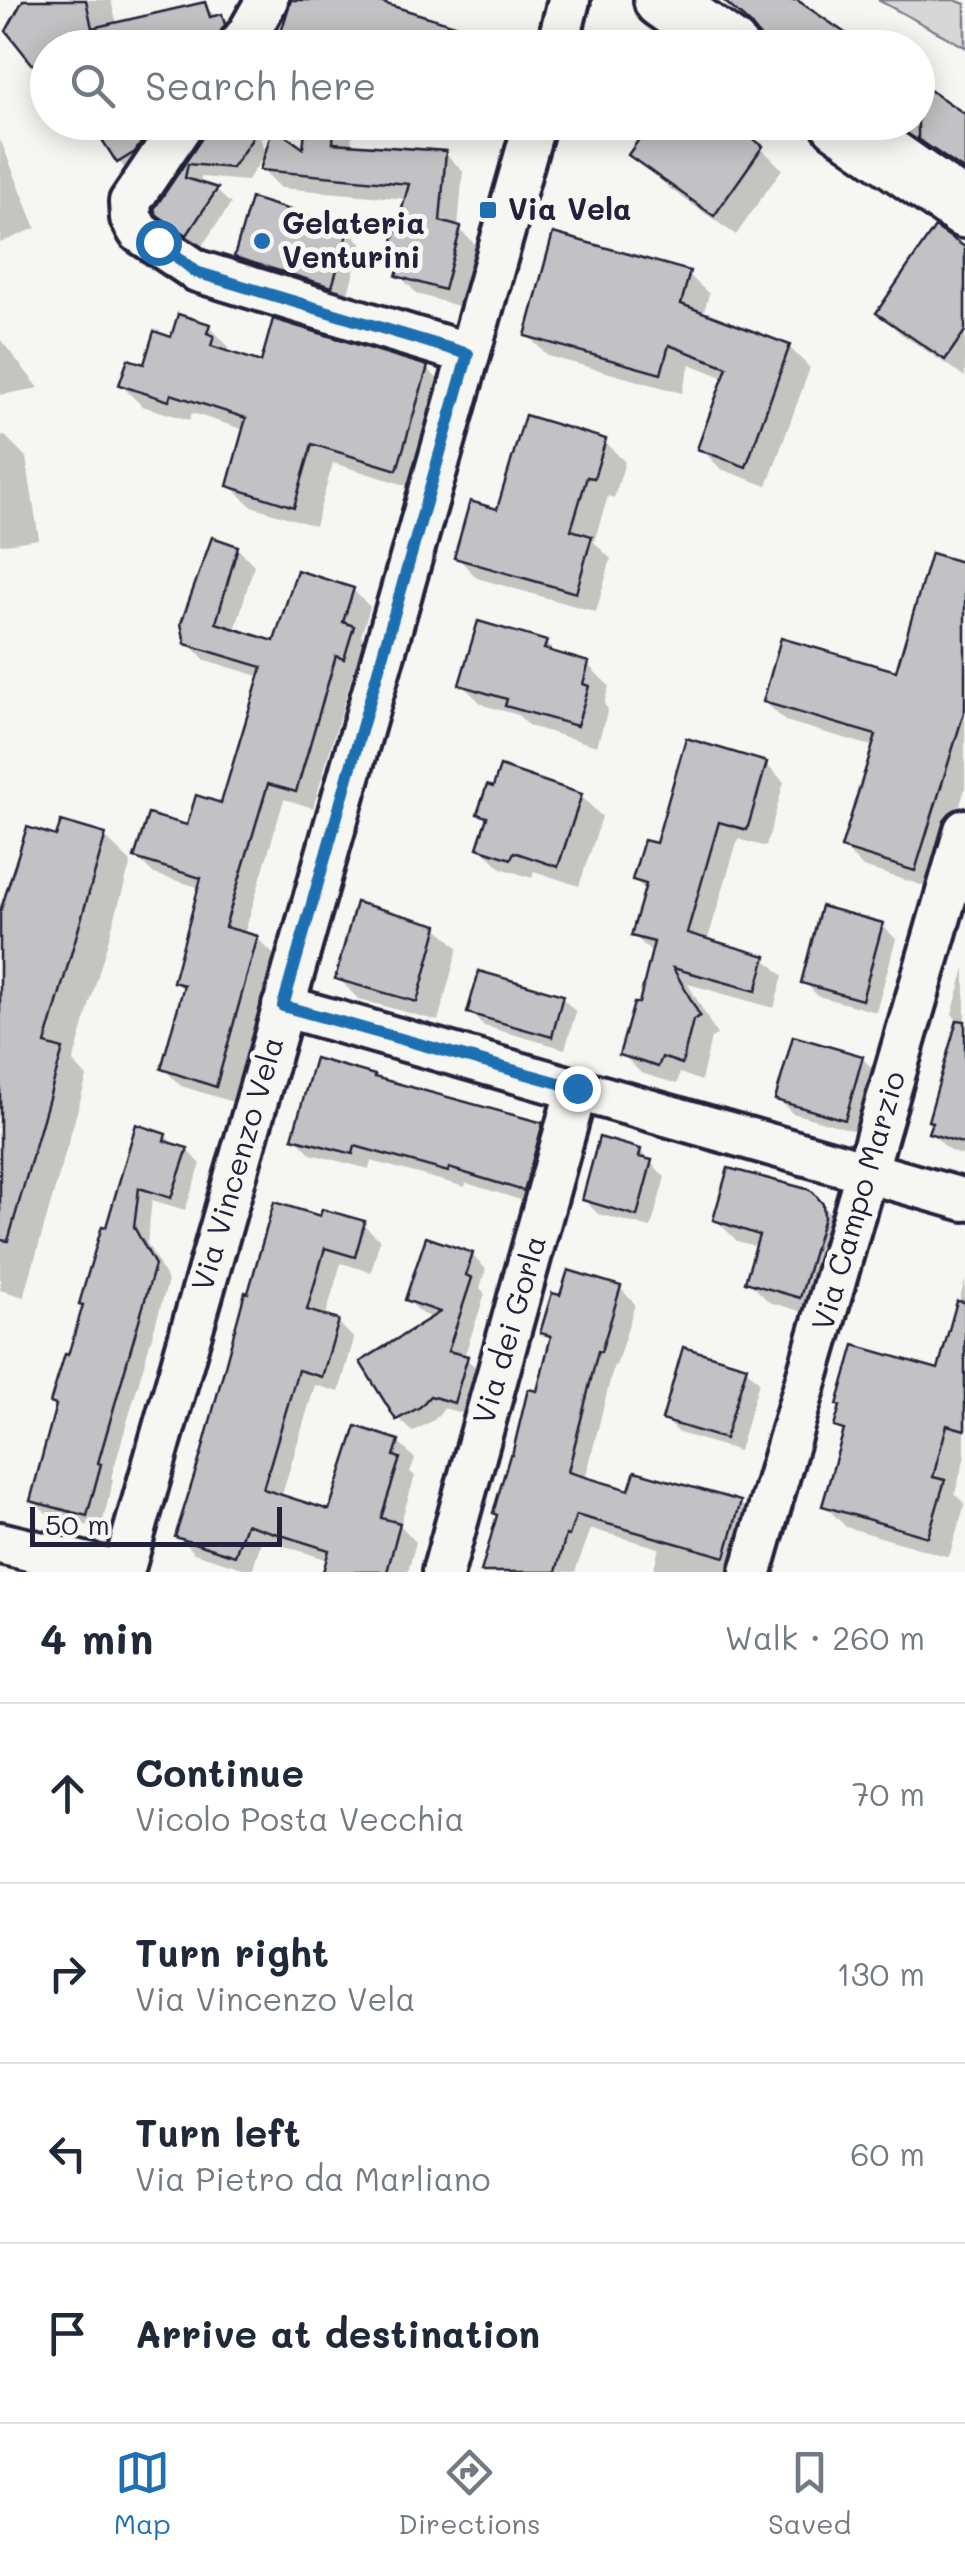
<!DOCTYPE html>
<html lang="en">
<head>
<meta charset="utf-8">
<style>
	body { margin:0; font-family:Mali,sans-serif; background:#f2f2f3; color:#1f2937 }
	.scale { position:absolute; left:30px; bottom:25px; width:252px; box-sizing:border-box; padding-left:10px; border:5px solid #22223b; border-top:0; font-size:28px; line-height:35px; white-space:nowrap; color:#22223b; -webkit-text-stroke:8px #f6f6f2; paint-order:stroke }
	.stop { position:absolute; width:30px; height:30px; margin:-22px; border:8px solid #1f6fb2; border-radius:50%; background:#fff }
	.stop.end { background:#1f6fb2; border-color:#fff; box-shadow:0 2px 10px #0008 }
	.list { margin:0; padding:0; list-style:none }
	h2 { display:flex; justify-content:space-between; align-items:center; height:130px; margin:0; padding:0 40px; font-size:42px }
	h2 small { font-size:32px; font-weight:400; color:#747a83 }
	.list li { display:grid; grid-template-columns:65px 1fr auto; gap:30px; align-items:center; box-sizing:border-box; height:180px; padding:0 40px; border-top:2px solid #e0e1e3 }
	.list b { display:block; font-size:38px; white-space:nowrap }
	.list p { margin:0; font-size:32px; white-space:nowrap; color:#747a83 }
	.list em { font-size:32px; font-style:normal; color:#747a83 }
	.icon { flex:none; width:55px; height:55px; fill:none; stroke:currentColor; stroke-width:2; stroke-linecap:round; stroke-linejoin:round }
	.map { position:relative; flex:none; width:965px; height:1572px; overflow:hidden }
	.search { position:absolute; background:#fff; box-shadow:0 5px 25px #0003; left:30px; right:30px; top:30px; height:110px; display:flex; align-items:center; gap:25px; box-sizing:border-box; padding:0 35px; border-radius:55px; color:#747a83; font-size:38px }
	.sheet { height:850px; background:#fff }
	nav { display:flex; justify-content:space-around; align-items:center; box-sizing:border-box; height:140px; border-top:2px solid #e0e1e3; background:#fff; font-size:28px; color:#747a83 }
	nav a { display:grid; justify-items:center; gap:5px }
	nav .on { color:#1f6fb2 }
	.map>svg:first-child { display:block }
	.green { fill:#d7d7d7; stroke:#7c7c89; stroke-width:2.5 }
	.shadow { fill:#0003 }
	.building { fill:#c2c2c4; stroke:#22223b; stroke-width:2.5 }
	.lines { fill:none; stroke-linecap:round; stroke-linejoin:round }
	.street-casing { stroke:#22223b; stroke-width:48 }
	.primary-casing { stroke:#22223b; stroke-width:62 }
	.street { stroke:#f6f6f2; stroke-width:40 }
	.primary { stroke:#f6f6f2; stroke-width:55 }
	.route { stroke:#1f6fb2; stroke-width:12 }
	.poi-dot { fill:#1f6fb2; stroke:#f6f6f2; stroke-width:4 }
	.labels { text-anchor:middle; stroke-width:10; stroke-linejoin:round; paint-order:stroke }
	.poi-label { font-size:30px; font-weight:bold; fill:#22223b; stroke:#f6f6f2; text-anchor:start }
	.street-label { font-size:30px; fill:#22223b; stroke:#f6f6f2 }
</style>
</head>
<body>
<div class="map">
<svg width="965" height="1572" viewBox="0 0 965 1572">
	<rect width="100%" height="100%" fill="#f6f6f2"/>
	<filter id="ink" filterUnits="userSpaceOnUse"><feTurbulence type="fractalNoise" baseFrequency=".01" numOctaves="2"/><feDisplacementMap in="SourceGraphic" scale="20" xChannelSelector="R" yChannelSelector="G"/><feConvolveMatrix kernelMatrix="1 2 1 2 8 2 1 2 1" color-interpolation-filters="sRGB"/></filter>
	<g filter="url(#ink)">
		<polygon class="green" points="878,0 955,0 965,4 965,47"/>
		<g class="shadow">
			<polygon points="26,0 111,0 117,25 204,5 217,18 222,17 252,48 217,48 218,43 48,48"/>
			<polygon points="918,85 965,117 965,179 877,122 918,122"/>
			<polygon points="99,122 169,122 192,156 206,135 210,122 256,122 265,154 247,181 201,177 200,185 217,191 231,204 201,247 174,229 159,214 174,184 154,197 119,162 103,136 106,134"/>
			<polygon points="308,122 353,122 351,146 445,153 463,171 458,228 478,247 461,307 417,294 399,275 400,272 389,261 407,199 281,188 263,170 306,153"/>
			<polygon points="0,139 36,228 0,243"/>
			<polygon points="761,148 782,169 736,235 669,188 648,167"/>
			<polygon points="348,230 362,244 346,300 250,271 236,257"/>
			<polygon points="965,251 965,377 900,333 879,313"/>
			<polygon points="688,274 709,294 703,315 789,347 810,368 767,486 721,469 700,448 725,378 690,364 682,393 548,356 527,335"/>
			<polygon points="209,326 229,347 227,353 263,365 427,368 447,389 418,489 333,463 315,526 251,506 230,485 245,430 192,413 189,420 142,406 121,385 145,367 173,340"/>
			<polygon points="0,339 39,388 0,395"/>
			<polygon points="5,436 26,457 39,539 0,545 0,437"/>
			<polygon points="604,441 625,462 614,498 608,496 594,542 611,559 596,612 477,578 457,557 499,512"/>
			<polygon points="237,548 254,565 235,631 276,644 353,590 370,607 361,636 370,645 360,674 353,672 313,808 284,799 244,935 257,938 274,955 233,1102 181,1086 164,1069 185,991 176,981 201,888 154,874 137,857 223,806 262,677 205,660 188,642"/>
			<polygon points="965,566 965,789 934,889 863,867 844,848 875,747 785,721 765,702 898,674"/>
			<polygon points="545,643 559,656 588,665 609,686 604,704 608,709 597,746 529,726 518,715 483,705 462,685"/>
			<polygon points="766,764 784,782 766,847 738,839 707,942 764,958 783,976 774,1008 688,984 717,1035 711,1038 701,1081 680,1073 677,1084 641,1073 622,1054 641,1006 653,954 634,935 647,892 635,880 658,846"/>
			<polygon points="581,796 602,817 579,886 534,871 532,878 501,868 480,847 488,822 480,814"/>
			<polygon points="105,837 131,862 73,1062 87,1077 24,1297 0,1290 0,904 5,905 58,839"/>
			<polygon points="882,925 896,939 876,1012 818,996 804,982"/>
			<polygon points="437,927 458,948 438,1021 358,999 338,978"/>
			<polygon points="965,968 965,1028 952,1014"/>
			<polygon points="562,998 576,1012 565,1049 484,1026 470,1012"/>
			<polygon points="862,1058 876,1072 859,1132 792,1113 778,1099"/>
			<polygon points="965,1076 965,1156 950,1151 931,1133"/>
			<polygon points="541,1125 558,1142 540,1206 466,1183 465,1187 371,1161 369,1169 311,1154 295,1137"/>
			<polygon points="165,1136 177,1147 187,1150 201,1164 185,1210 152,1200 147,1243 168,1281 111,1478 113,1480 101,1529 47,1514 33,1500 58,1407 53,1402 70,1359 108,1230"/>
			<polygon points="640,1151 665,1177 651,1228 598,1214 584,1200"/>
			<polygon points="811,1194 833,1216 821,1317 769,1302 748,1281 758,1247 737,1241 716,1220"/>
			<polygon points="322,1219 363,1224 380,1240 371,1272 341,1263 325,1318 338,1322 354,1339 339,1392 315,1385 281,1498 331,1513 398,1442 415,1459 410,1472 415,1476 400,1525 416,1542 408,1572 327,1572 329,1560 262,1539 252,1571 194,1553 178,1536"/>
			<polygon points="472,1255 486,1269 480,1288 485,1294 464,1357 481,1372 468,1415 444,1408 434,1420 412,1432 398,1418 435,1318 422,1314 408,1300"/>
			<polygon points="965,1280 965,1456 955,1494 965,1504 949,1557 846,1527 825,1506 845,1435 837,1427 940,1372"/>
			<polygon points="620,1288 635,1304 616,1366 614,1365 585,1480 631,1493 740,1503 755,1518 734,1572 653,1572 659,1548 591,1529 575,1572 484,1572 539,1394 552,1341 543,1332 562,1298"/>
			<polygon points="745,1368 759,1382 739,1451 679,1433 665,1419"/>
		</g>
		<g class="building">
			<polygon points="23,0 86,0 92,28 205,2 210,17 222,14 225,25 218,35 214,48 48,48 48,84 6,31"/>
			<polygon points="291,0 373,0 507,41 506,48 276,48"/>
			<polygon points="723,0 797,0 867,48 775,48 762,39 749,23"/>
			<polygon points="918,82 965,114 965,171 918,139"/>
			<polygon points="96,122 155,122 135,152 117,163 99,135 103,133"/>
			<polygon points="208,122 248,122 252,139 232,168 188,164 185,178 218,188 187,235 157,215 154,209 204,135"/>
			<polygon points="306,122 334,122 333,143 446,151 440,221 461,227 444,290 396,276 399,266 387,262 409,184 260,170 273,127 303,148"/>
			<polygon points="651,122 728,122 763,146 714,216 628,155"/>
			<polygon points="251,198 349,228 332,287 234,257"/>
			<polygon points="935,227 965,247 965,331 945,360 876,313"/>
			<polygon points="553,233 690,271 681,304 790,345 746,467 697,449 727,367 669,345 661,374 525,336"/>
			<polygon points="178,314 210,324 207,333 214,336 211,346 261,362 273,319 428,366 397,470 312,444 294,507 227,486 246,418 171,394 169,401 119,385 128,359 144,364 154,331 171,337"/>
			<polygon points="525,415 606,439 594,478 587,477 571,530 592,536 576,593 454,558 470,501 497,509"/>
			<polygon points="212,537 238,546 216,623 274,641 297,570 354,588 343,622 354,626 344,659 336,656 296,792 268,784 225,927 258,936 216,1087 161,1069 184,985 173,982 201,878 134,858 148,814 187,825 196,795 221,803 262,667 185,644 181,623"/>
			<polygon points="931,553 965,563 965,709 915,871 841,848 876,735 763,702 781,638 896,671"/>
			<polygon points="478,621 547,641 544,649 589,662 583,684 589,686 577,726 505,706 507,699 459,685"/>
			<polygon points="686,738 767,762 747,830 719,822 687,933 766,956 756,991 673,968 700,1016 693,1020 682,1064 662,1057 658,1067 619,1055 634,1003 639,1003 654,942 631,936 646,884 632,880 644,840 656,843"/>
			<polygon points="500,766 582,794 558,867 514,852 511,859 477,848 487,817 477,814 487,785 493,787"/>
			<polygon points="61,821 106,834 45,1044 63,1049 8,1241 0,1240 0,912 27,827 56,836"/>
			<polygon points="356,902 438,925 417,1002 335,979"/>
			<polygon points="821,906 883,923 862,1000 801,983"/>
			<polygon points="479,971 563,995 552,1037 467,1013"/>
			<polygon points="957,1020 965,1021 965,1144 928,1133 932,1122 928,1121"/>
			<polygon points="793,1036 863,1056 845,1120 775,1100"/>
			<polygon points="315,1058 375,1075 374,1077 543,1123 524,1191 449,1168 448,1172 355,1146 353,1154 292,1138"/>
			<polygon points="136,1124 166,1134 164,1141 188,1148 171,1198 139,1188 134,1227 155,1265 98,1463 101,1464 87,1516 30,1501 56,1405 50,1403 65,1354 68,1355 83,1305 79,1304 102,1226 106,1227"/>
			<polygon points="599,1137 641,1149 639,1157 652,1160 637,1216 582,1200"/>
			<polygon points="728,1168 807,1189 813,1192 823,1204 824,1217 800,1298 745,1282 759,1235 713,1220"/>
			<polygon points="274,1202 320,1216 322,1209 365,1221 355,1257 325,1248 307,1310 339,1320 322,1377 298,1370 263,1489 329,1510 356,1426 399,1440 394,1456 400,1458 381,1518 400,1523 387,1572 323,1572 329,1550 246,1524 235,1556 175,1537 202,1451 245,1292 248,1293"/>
			<polygon points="426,1237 473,1253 466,1275 472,1278 448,1351 468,1356 454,1403 430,1396 420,1407 396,1420 360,1362 440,1312 405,1300"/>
			<polygon points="568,1270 621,1286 601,1352 598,1351 568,1472 629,1490 635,1471 741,1501 725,1557 576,1515 569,1536 566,1535 556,1572 481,1572 497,1515 493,1513 510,1455 512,1455 528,1389 537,1391 551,1336 540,1333 552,1293 560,1295"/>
			<polygon points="957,1301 965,1302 965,1430 947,1425 933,1477 945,1480 928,1537 822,1506 844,1430 834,1427 840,1406 837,1405 854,1345 938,1369"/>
			<polygon points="683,1347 747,1366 725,1439 662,1420"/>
		</g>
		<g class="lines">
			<g class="street-casing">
				<g id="street">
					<polyline points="237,48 249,32 267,0"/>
					<polyline points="557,48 569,0"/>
					<polyline points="184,122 130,202 131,218 139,232 197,271 469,354"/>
					<polyline points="283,1006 965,1200"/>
					<polyline points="0,1543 121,1572"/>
					<polyline points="123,1572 535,122"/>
					<polyline points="443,1572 577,1088"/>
					<polyline points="751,1572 965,830"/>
				</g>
			</g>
			<g class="primary-casing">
				<g id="primary">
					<polyline points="662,0 730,48"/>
					<polyline points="839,122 965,210"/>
				</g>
			</g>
			<use href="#street" class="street"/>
			<use href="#primary" class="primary"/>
		</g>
	</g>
	<g class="lines" filter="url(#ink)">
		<polyline class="route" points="158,242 196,272 468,354 283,1006 577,1088"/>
	</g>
	<g class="poi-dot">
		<rect x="478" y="200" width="20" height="20" rx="5"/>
		<circle cx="262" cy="241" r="10"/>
	</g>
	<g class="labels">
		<g class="poi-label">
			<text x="508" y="220">Via Vela</text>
			<text x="282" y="234">Gelateria<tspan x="282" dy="34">Venturini</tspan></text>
		</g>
		<g class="street-label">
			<text transform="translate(238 1164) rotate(-74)" y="10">Via Vincenzo Vela</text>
			<text transform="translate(859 1201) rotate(-74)" y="10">Via Campo Marzio</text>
			<text transform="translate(510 1330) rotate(-74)" y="10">Via dei Gorla</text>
		</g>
	</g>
</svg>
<div class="scale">50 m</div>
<div class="stop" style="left:158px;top:242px"></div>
<div class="stop end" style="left:577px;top:1088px"></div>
<div class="search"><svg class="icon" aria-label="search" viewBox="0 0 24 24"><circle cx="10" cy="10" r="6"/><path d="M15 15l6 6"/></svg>Search here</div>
</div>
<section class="sheet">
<h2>4 min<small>Walk · 260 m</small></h2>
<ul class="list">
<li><svg class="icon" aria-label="ahead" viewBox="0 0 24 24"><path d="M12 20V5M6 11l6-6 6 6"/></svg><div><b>Continue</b><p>Vicolo Posta Vecchia</p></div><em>70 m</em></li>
<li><svg class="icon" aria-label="right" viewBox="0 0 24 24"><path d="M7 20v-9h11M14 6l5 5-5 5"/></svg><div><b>Turn right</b><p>Via Vincenzo Vela</p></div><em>130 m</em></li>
<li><svg class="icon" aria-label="left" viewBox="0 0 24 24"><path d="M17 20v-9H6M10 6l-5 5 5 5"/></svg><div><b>Turn left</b><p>Via Pietro da Marliano</p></div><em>60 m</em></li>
<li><svg class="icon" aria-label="arrive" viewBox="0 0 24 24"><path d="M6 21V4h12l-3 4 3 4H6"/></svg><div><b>Arrive at destination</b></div></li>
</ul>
</section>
<nav>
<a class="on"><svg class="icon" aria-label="map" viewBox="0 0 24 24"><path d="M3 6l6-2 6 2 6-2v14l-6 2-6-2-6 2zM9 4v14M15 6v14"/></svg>Map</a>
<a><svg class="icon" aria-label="directions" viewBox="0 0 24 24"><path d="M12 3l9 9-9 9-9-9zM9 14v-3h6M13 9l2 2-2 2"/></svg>Directions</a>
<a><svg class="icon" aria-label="saved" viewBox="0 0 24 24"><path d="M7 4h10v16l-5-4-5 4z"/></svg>Saved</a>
</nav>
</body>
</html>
